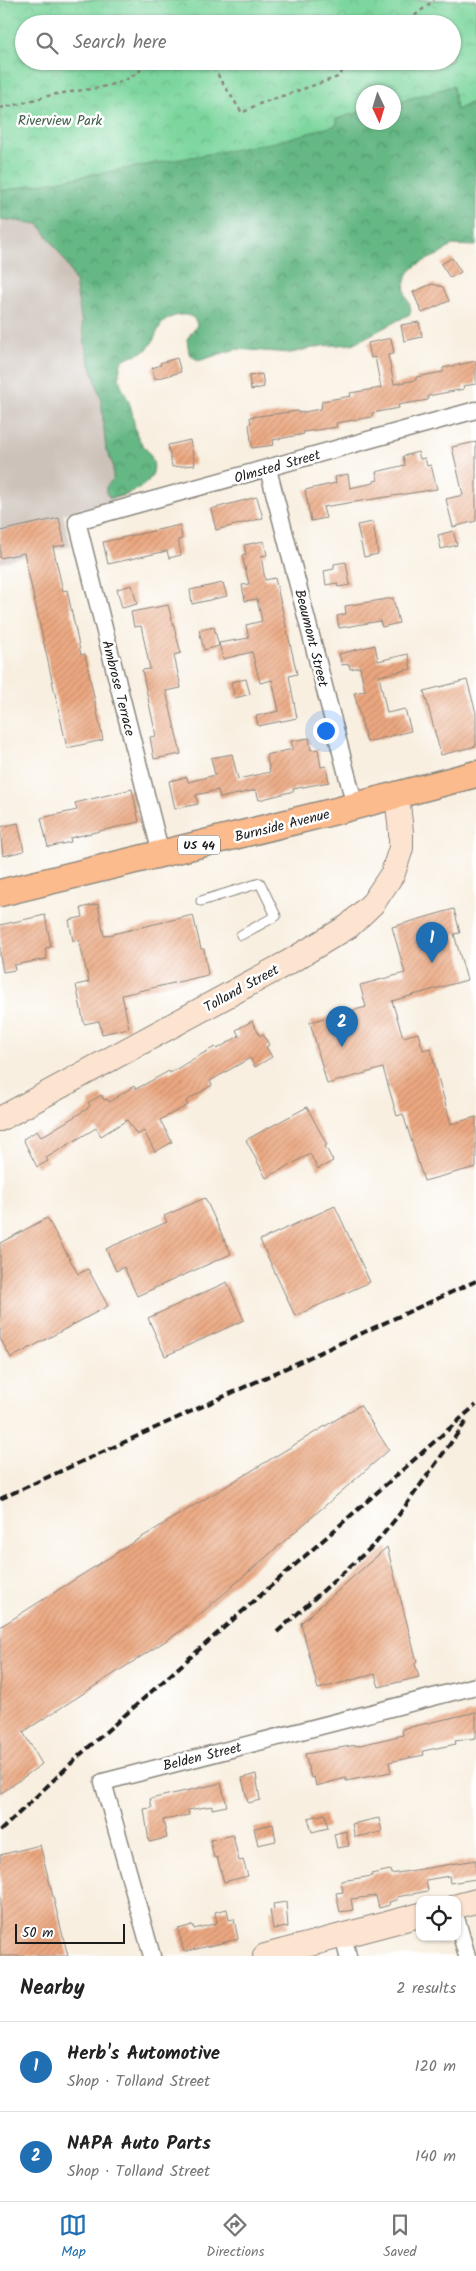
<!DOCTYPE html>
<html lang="en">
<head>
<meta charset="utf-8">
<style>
	body { margin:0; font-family:Kalam,sans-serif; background:#f2f2f2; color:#222 }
	.controls { position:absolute; right:15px; bottom:15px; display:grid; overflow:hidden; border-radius:10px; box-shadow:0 1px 4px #0004 }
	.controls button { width:45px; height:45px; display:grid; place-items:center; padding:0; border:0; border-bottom:1px solid #e0e0e0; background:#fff; color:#222; font:25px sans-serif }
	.compass { position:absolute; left:356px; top:85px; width:45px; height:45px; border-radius:50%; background:#fff; box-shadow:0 1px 4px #0004; rotate:176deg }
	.scale { position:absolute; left:15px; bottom:12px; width:110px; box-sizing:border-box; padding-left:5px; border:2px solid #1c1c1c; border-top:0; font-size:14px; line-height:18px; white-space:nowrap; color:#1c1c1c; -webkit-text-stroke:4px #fff; paint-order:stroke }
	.you { position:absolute; left:325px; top:730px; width:18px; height:18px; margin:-12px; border:4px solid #fff; border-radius:50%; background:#1a73e8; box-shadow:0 0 0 8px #1a73e833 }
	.badge { display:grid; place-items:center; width:32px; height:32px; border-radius:50%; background:#1f6fb2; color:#fff; font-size:16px; font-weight:700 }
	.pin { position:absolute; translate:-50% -41px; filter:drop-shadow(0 1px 2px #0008) }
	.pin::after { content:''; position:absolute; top:26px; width:18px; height:15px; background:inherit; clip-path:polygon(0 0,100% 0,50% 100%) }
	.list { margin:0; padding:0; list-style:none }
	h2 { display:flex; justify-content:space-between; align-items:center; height:65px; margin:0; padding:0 20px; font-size:21px }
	h2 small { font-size:16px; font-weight:400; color:#767676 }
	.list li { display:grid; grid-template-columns:32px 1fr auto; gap:15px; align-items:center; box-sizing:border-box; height:90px; padding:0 20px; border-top:1px solid #e0e0e0 }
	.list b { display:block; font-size:19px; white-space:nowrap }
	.list p { margin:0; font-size:16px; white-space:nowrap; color:#767676 }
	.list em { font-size:16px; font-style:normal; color:#767676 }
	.icon { flex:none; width:28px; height:28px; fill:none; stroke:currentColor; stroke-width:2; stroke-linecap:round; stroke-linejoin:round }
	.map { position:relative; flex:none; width:476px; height:1956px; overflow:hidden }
	.search { position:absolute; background:#fff; box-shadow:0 1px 4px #0004; left:15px; right:15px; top:15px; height:55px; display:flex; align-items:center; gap:12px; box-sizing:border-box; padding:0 18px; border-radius:28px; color:#767676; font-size:19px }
	.sheet { height:245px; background:#fff }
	nav { display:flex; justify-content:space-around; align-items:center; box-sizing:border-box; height:70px; border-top:1px solid #e0e0e0; background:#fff; font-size:14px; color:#767676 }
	nav a { display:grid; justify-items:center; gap:2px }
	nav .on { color:#1f6fb2 }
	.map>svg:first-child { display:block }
	.industrial { fill:#ccc2b9 }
	.forest { fill:url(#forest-crowns); stroke:#406a50; fill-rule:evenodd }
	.park { fill:url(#park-crowns); stroke:#4c795c; fill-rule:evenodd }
	.building { fill:url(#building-hatch) }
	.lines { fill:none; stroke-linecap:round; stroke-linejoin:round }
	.lane-casing { stroke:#8a867e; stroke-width:11 }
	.street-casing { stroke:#8a867e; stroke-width:19 }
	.secondary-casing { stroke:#8a867e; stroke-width:26 }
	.primary-casing { stroke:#8a867e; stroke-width:29 }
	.path { stroke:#8a867e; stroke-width:2.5; stroke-dasharray:4 4; stroke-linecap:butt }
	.lane { stroke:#fff; stroke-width:9 }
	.street { stroke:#fff; stroke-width:16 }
	.secondary { stroke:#fde4d1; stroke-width:24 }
	.primary { stroke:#fbbb8d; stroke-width:26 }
	.rail { stroke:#1c1c1c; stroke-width:4; stroke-dasharray:8 4; stroke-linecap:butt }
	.labels { text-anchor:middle; stroke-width:5; stroke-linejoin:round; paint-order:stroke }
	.shield { fill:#fff; stroke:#606060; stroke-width:1 }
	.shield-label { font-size:12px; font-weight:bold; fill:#1c1c1c }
	.park-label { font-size:14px; fill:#3e5d49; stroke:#fff }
	.street-label { font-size:14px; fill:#1c1c1c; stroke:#fff }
</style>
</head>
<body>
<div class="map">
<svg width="476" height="1956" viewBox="0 0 476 1956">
	<defs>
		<pattern id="forest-crowns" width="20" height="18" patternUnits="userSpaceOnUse" patternTransform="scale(1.25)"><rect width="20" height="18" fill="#65b784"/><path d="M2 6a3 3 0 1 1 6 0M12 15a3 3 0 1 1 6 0" fill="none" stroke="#52946b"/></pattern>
		<pattern id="park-crowns" width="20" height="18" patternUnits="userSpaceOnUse" patternTransform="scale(1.25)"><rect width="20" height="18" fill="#7cd69d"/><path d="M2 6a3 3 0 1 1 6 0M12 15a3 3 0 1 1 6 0" fill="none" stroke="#6bb787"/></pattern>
		<pattern id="building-hatch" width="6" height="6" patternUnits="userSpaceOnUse" patternTransform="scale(1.25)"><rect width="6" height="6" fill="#eba780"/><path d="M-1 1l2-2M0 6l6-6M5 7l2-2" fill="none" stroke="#c98f6e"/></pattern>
	</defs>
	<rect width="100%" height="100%" fill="#fff"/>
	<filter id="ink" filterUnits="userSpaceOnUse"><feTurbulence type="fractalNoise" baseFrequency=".02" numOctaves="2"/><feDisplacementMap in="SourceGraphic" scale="10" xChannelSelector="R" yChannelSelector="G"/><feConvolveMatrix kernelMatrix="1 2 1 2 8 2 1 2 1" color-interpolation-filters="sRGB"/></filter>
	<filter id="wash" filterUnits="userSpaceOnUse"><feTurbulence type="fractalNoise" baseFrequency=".0096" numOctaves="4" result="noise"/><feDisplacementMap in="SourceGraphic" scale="20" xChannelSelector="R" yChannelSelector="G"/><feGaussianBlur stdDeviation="1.12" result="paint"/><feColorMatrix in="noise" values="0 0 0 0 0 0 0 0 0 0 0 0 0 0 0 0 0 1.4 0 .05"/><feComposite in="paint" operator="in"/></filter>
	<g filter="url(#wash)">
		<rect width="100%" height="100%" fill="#f8efe0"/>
		<polygon class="industrial" points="0,219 39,224 45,231 70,268 75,281 86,350 101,399 106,441 113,465 114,476 107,485 119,497 130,493 130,495 63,514 71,546 0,563"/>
		<path class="forest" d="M0,0H476V246L452,245C448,248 444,252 440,254C423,262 401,268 405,292C406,300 413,306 410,314L353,344L322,346L291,353L236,349L198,361L189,353L187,339L197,325C194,309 169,314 161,325C156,332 154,343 147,349C140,355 130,354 122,361C113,384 128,392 132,412C134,420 134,428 137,435C141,445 151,452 153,462C159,484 127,496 110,498L106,492V487L113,479V465L106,450L101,399L86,350L75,281L66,262L39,224L0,219ZM24,24H452V61H24ZM364,92H394V122H364Z"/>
		<path class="park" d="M0,0H476V100L456,110L453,86L394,103V92H364L363,111L336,119L337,125L276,142L0,191ZM24,24H452V61H24Z"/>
		<g id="blocks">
			<g class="building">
				<polygon points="452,258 461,272 450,278 441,264"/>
				<polygon points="432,284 443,287 449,301 422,313 413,292"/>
				<polygon points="419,322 422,337 404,341 401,325"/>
				<polygon points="391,338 394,354 388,355 394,384 416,380 416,377 443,372 443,368 476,361 476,384 463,386 464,389 428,396 428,400 398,405 399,408 372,413 372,417 336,423 337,427 303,432 304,434 273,440 274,445 252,448 249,425 251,423 250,417 298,411 298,413 321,409 322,401 351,396 350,393 381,388 375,357 371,358 368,343"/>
				<polygon points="177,358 181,372 155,379 152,368 161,365 160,363"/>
				<polygon points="262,374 264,387 251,390 249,376"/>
				<polygon points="190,440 195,465 172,467 168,445"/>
				<polygon points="476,442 476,521 453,527 446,499 463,495 452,447"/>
				<polygon points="418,452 420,459 425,458 427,466 431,465 437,489 323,507 326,518 311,521 305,490 336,483 335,477 348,474 350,488 374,483 374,481 378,480 376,472 405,465 403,456"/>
				<polygon points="257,497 263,518 216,530 211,509"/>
				<polygon points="59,518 65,545 53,547 63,591 67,590 81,655 85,654 103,740 67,748 24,553 0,558 0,531"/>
				<polygon points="373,522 378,554 364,557 357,525"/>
				<polygon points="180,525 182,539 178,540 181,555 169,558 167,551 108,564 103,542"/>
				<polygon points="453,531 457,545 441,549 438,535"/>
				<polygon points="264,541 267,555 261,556 265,580 275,578 297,674 289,676 297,718 258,726 256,716 279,711 272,680 260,683 252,652 223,659 219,643 249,638 246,625 262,621 257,599 245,601 242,585 249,584 242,555 246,554 244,545"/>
				<polygon points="346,562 350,585 338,587 337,583 326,585 324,571 334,569 334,564"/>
				<polygon points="223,583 227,596 192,604 190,590"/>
				<polygon points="132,585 137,604 122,608 117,589"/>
				<polygon points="393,598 399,623 382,627 380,621 339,628 337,616 346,614 345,606"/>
				<polygon points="168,605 181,653 174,655 181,688 166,691 181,754 154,759 150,737 156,736 142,670 150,669 142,630 141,626 134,627 131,612"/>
				<polygon points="214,627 219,646 204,650 199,630"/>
				<polygon points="375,645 378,661 408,654 411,669 379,676 387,713 405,709 411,731 367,742 354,693 365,691 360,667 350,669 349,664 342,665 339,654"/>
				<polygon points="246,679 250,694 235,698 231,682"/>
				<polygon points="467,680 476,713 476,746 441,755 424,691"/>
				<polygon points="309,738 311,750 318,749 321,767 326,766 329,782 293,789 294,791 259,800 256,790 220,798 218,790 196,795 198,804 175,809 169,781 187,777 188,782 215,775 211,758 232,754 238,779 270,772 266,755 293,749 291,741"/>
				<polygon points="132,789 139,822 70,838 71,842 48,847 41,818 77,810 75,803"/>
				<polygon points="18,823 24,851 3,856 0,827"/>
				<polygon points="98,904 104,936 193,915 201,949 204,949 208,975 122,995 129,1028 102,1034 99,1021 84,1024 76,985 89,982 79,940 73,941 69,920 83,917 81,908"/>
				<polygon points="454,909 460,933 454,934 467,980 392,1001 403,1037 418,1033 423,1050 430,1048 451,1124 476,1117 476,1167 424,1181 403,1114 397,1116 383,1068 327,1084 310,1022 366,1007 360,985 405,973 392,927"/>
				<polygon points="45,915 51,947 45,948 47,959 14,965 15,970 3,972 0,955 0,925"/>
				<polygon points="252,1021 260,1036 263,1034 269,1045 266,1047 272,1057 255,1067 250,1058 210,1081 212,1085 186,1101 188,1105 160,1120 172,1142 155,1152 144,1131 137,1135 127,1120 101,1136 96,1128 46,1158 48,1161 37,1167 23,1139 37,1131 41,1137 87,1109 90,1105 88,1103 101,1095 104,1100 107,1099 109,1102 134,1086 136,1089 169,1071 170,1073 198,1056 215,1047 217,1049 239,1036 236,1030"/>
				<polygon points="307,1107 327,1145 325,1146 333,1161 318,1169 310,1154 266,1178 246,1140"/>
				<polygon points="205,1198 231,1254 137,1296 124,1267 116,1271 106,1249 167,1222 164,1216"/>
				<polygon points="335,1206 370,1282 295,1316 260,1240"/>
				<polygon points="47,1218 78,1274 88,1269 108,1306 11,1358 0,1338 0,1243"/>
				<polygon points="227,1282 244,1320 165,1356 148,1318"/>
				<polygon points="360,1405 389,1450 181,1631 23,1732 42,1764 0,1794 0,1627 129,1545"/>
				<polygon points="387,1547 417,1662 415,1664 419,1677 379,1687 375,1674 318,1689 301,1623"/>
				<polygon points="476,1712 476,1738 455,1741 456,1744 423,1751 424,1755 389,1762 391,1772 346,1781 346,1778 316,1786 314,1777 311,1778 305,1754 356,1745 356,1746 403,1735 402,1729"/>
				<polygon points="256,1774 260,1800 248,1803 242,1778"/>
				<polygon points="221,1783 227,1806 212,1809 212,1806 188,1810 189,1815 163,1820 167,1838 149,1842 144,1809 152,1808 150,1799"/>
				<polygon points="325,1814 328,1828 312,1832 308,1818"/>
				<polygon points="379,1818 382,1832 355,1837 352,1824"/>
				<polygon points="273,1824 276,1841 258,1845 254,1828"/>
				<polygon points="346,1831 349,1846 337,1848 334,1834"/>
				<polygon points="233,1835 239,1861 243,1860 248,1876 224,1882 217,1857 214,1858 210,1840"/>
				<polygon points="40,1845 68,1956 0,1956 0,1855"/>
				<polygon points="476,1860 476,1879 450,1883 449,1876 426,1880 428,1891 397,1897 397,1900 389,1902 390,1905 379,1908 376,1896 351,1899 353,1910 340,1912 336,1893 343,1892 341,1881 372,1876 371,1874 390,1870 391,1874"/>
				<polygon points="286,1902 288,1927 273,1929 270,1910 274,1909 273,1904"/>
				<polygon points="227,1909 229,1920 234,1919 238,1939 184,1952 178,1929 193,1925 194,1929 217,1923 215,1912"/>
			</g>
		</g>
	</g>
	<g filter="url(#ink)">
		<use href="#blocks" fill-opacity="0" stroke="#8a867e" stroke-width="1"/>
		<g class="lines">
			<g class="lane-casing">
				<polyline id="lane" points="201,901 260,883 276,916 241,935"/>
			</g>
			<g class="street-casing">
				<g id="street">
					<polyline points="268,469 355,806"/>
					<polyline points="161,854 77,521 476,410"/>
					<polyline points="457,1921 467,1956"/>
					<polyline points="343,1936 348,1956"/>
					<polyline points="152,1956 103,1782 476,1686"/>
				</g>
			</g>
			<g class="secondary-casing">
				<g id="secondary">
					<polyline points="0,1119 289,962 349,926 373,903 393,873 401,848 401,832 397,795"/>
					<polyline points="457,1906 476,1901"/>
					<polyline points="265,1956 420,1915"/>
				</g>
			</g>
			<g class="primary-casing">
				<polyline id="primary" points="0,893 336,811 476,774"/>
			</g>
			<g class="path">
				<polyline points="393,24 407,22 434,0"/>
				<polyline points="209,61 242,113 256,105 338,77 350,61"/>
				<path d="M0,108C18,105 35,99 52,95C79,89 134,89 147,61"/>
			</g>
			<use href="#lane" class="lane"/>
			<use href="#street" class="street"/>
			<use href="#secondary" class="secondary"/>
			<use href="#primary" class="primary"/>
			<g class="rail">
				<polyline points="0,1499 476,1281"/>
				<polyline points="277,1632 375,1544 398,1516 468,1419"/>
				<polyline points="0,1831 82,1753 476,1405"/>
			</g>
		</g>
	</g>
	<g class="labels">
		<rect class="shield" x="178" y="835.5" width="42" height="19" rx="4"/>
		<g class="shield-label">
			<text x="199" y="849">US 44</text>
		</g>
		<g class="park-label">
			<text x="60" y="125">Riverview Park</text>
		</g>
		<g class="street-label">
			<text transform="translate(277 466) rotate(-16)" y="5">Olmsted Street</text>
			<text transform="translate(312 638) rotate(76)" y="5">Beaumont Street</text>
			<text transform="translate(119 688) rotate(76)" y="5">Ambrose Terrace</text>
			<text transform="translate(282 825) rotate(-14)" y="5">Burnside Avenue</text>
			<text transform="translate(241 988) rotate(-29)" y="5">Tolland Street</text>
			<text transform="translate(202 1756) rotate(-14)" y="5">Belden Street</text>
		</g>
	</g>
</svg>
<div class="controls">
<button><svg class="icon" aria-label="locate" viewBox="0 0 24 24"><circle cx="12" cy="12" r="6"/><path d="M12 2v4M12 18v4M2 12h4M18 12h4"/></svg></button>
</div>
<svg class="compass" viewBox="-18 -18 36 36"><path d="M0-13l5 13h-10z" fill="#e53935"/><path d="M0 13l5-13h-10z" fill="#767676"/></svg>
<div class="scale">50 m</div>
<div class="you"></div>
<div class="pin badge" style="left:432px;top:963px">1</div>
<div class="pin badge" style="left:342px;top:1047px">2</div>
<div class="search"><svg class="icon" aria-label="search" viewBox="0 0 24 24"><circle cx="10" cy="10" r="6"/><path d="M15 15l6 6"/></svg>Search here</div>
</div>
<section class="sheet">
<h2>Nearby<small>2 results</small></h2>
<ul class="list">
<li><span class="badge">1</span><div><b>Herb's Automotive</b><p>Shop · Tolland Street</p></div><em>120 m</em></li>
<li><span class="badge">2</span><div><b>NAPA Auto Parts</b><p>Shop · Tolland Street</p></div><em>140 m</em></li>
</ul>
</section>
<nav>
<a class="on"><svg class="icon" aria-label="map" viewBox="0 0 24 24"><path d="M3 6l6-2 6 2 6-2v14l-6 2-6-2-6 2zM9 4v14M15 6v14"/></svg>Map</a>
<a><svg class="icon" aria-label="directions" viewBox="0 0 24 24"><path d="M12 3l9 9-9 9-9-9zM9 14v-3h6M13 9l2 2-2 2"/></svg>Directions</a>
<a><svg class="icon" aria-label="saved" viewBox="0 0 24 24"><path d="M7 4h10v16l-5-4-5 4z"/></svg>Saved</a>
</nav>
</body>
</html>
